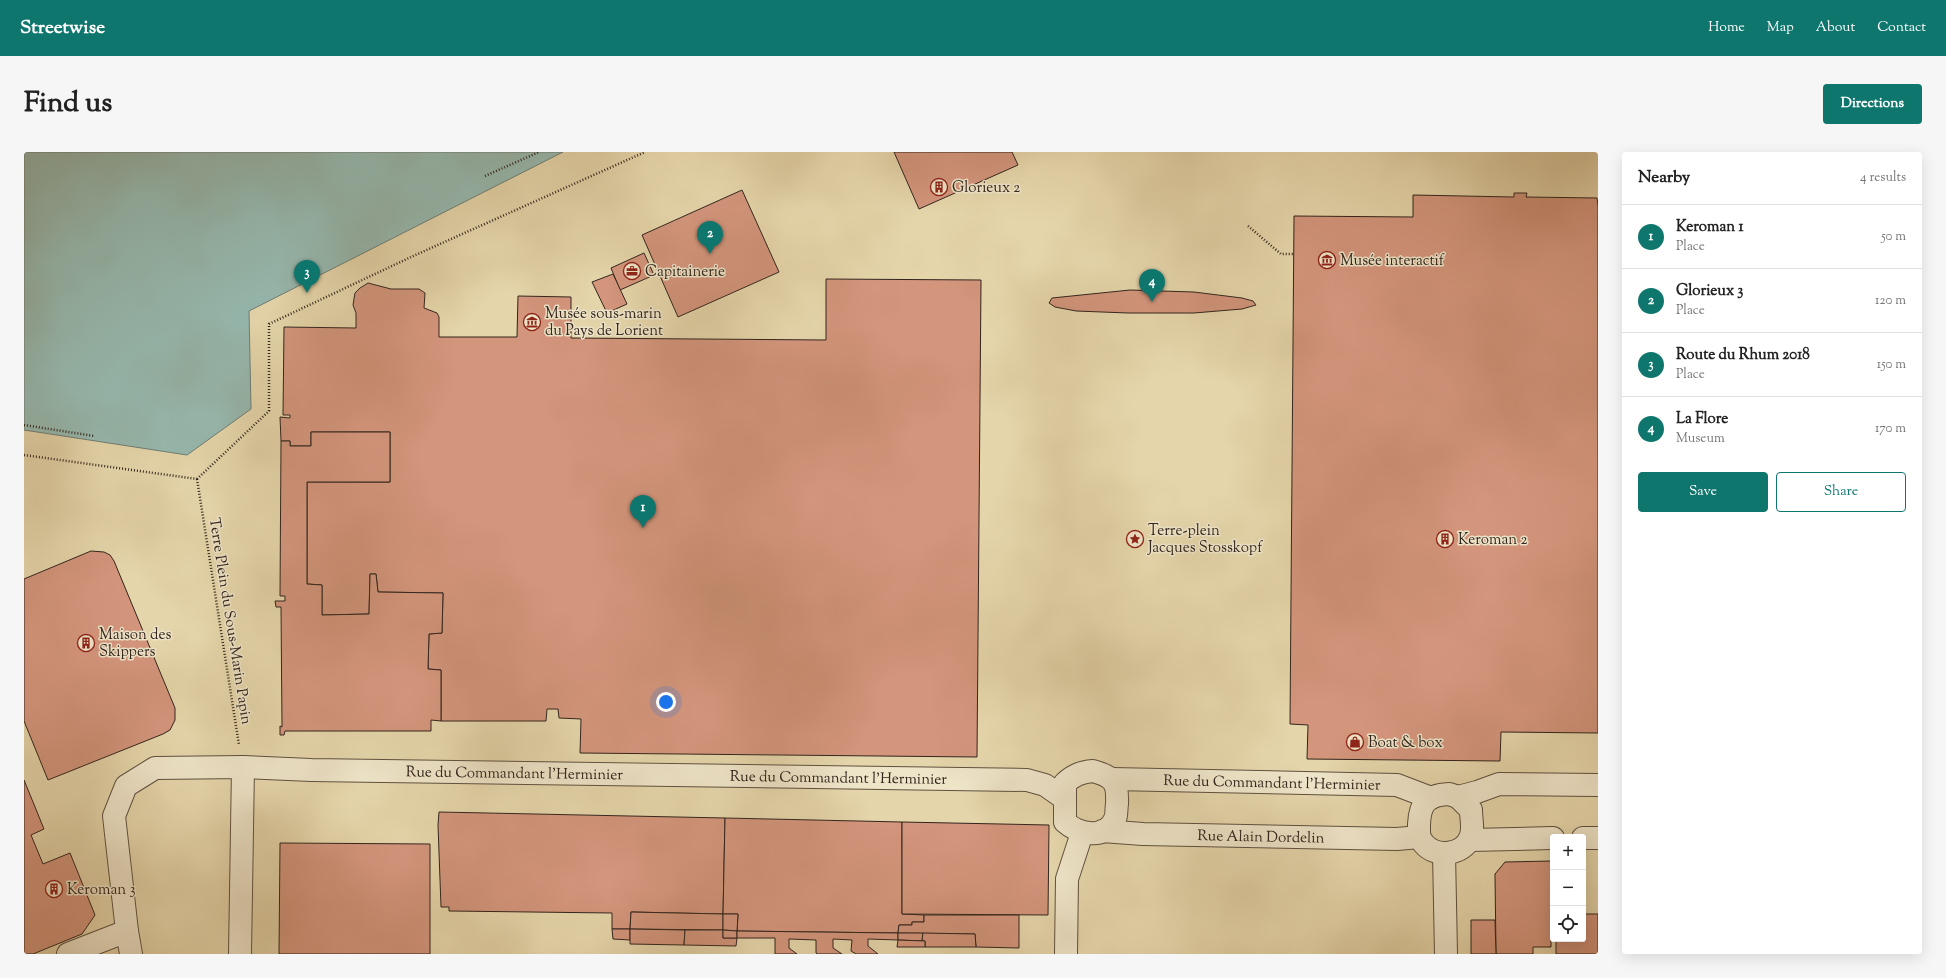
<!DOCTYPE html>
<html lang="en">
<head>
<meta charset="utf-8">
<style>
	body { margin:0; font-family:"Sorts Mill Goudy",serif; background:#f6f6f6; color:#222 }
	.controls { position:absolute; right:12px; bottom:12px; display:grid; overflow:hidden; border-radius:4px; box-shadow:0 4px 16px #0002 }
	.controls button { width:36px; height:36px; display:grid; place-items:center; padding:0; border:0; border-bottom:1px solid #e0e0e0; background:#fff; color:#222; font:20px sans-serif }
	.you { position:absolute; left:642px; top:550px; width:14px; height:14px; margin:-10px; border:3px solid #fff; border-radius:50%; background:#1a73e8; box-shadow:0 0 0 6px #1a73e833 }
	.badge { display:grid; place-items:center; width:26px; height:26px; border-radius:50%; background:#0f766e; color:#fff; font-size:13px; font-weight:700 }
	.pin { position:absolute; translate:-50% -33px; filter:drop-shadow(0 1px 2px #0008) }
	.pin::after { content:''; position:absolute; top:21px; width:14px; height:12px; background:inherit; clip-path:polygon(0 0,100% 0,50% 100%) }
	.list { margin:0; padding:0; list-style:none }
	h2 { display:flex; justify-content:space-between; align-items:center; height:52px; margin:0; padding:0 16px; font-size:17px }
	h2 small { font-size:13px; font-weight:400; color:#767676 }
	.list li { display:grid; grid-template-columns:26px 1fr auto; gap:12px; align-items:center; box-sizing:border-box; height:64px; padding:0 16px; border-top:1px solid #e0e0e0 }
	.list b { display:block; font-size:15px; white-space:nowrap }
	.list p { margin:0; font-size:13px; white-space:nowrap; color:#767676 }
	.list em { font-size:13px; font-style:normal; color:#767676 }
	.actions { display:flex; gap:8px; padding:12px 16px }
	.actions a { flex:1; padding:9px 0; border:1px solid #0f766e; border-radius:4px; text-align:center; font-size:14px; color:#0f766e }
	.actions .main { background:#0f766e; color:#fff }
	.icon { flex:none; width:22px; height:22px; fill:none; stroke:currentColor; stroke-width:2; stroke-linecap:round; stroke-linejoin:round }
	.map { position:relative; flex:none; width:1574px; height:802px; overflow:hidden; border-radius:4px }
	header { display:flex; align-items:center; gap:24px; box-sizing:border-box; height:56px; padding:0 20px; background:#0f766e; color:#fff }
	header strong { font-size:19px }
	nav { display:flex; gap:22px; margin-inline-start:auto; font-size:14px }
	.intro { display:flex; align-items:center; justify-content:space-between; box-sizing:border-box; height:96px; padding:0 24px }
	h1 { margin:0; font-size:28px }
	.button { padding:10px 18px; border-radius:4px; background:#0f766e; color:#fff; font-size:14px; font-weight:700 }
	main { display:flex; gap:24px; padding:0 24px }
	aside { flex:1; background:#fff; border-radius:4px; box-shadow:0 4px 16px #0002 }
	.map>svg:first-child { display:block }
	.water { fill:#96b8ae; stroke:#6e7d74 }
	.building { fill:#d3957c; stroke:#32251d }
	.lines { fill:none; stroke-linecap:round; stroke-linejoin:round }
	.minor-casing { stroke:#5f5140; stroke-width:24 }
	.path { stroke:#32251d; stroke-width:2.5; stroke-dasharray:1 2; stroke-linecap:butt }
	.minor { stroke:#eee4c8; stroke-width:22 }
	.labels { text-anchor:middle; stroke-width:3; stroke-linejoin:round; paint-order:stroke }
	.poi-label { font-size:15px; fill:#32251d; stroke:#eee4c8; text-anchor:start }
	.street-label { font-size:15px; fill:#32251d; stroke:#eee4c8 }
</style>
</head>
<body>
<header>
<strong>Streetwise</strong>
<nav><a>Home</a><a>Map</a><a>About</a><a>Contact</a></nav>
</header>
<div class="intro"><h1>Find us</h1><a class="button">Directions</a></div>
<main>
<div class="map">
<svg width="1574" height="802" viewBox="0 0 1574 802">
	<rect width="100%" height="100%" fill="#e5d5aa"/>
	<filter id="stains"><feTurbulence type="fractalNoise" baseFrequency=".005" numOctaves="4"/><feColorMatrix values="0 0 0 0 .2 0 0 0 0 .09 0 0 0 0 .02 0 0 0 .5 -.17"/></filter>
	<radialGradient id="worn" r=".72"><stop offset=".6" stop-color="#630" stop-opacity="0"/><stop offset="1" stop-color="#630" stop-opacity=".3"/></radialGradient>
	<polygon class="water" points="0,0 539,0 225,159 227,257 163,303 0,278"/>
	<g class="building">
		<polygon points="870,0 988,0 994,13 895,57"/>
		<polygon points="718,38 755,120 654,165 618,83"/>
		<polygon points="1490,41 1503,41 1502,45 1573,46 1574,54 1574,581 1477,580 1476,609 1283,607 1284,573 1266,572 1270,64 1389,65 1389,43 1490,45"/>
		<polygon points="620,101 630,123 596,138 587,116"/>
		<polygon points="589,122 603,152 583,161 568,130"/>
		<polygon points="802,127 957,128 953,605 556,601 557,567 535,566 534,557 523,557 522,569 417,569 417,518 404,517 405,482 418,481 419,441 354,440 352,422 346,422 345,462 298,463 298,433 283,432 283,330 366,330 366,280 287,280 287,294 266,294 266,289 257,289 256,265 266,266 266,263 259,263 260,175 332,176 332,161 329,153 331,141 336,136 344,131 367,137 395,137 401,141 400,156 413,161 415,165 415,185 493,185 494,144 547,145 547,186 802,188"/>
		<polygon points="1106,138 1170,140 1218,146 1229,149 1232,153 1218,157 1170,161 1104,161 1052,159 1031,155 1025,151 1028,146"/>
		<polygon points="287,280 366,280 366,330 283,330 283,432 298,433 298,463 345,462 346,422 352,422 354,440 419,441 418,481 405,482 404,517 417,518 417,569 407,568 407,579 261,579 260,583 256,583 256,574 258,575 257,455 252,455 251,449 261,449 261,444 256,444 257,289 266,289 266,294 287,294"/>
		<polygon points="67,399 80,400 86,403 90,409 151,556 151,568 146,578 139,582 24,628 0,569 0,427"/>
		<polygon points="0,628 20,677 7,683 19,712 46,701 71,763 58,782 9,802 0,802"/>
		<polygon points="415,660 701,666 699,762 607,760 606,777 588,777 588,761 425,759 425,755 417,755 414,673"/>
		<polygon points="701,666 878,670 878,762 900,763 900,770 888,770 888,773 875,773 874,781 713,779 714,762 699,762"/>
		<polygon points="878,670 1025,673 1024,763 878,762"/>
		<polygon points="256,691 406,692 406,802 255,802"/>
		<polygon points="1528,709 1527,795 1509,795 1509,802 1472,802 1471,722 1481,710"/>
		<polygon points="607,760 699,762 699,778 606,777"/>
		<polygon points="699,762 714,762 713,779 699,778"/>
		<polygon points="1559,762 1574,762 1574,802 1532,802 1532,787 1559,787"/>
		<polygon points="900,763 995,763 995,796 952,795 951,782 874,781 875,773 888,773 888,770 900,770"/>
		<polygon points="1447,768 1471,768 1472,802 1447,802"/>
		<polygon points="588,777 606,777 606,788 589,787"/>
		<polygon points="606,777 661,778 660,793 606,792"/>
		<polygon points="661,778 699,778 699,786 713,786 712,794 660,793"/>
		<polygon points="699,778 713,779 713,786 699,786"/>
		<polygon points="713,779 874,781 874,788 844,787 844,794 854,802 832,802 827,799 828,788 809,787 809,796 818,802 794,802 792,801 792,788 765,787 765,796 773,802 751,802 751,786 713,786"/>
		<polygon points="874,781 899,781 898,789 874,788"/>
		<polygon points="899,781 951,782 952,795 901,795 901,789 898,789"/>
		<polygon points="874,788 901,789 901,795 873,795"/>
	</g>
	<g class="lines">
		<g class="minor-casing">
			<g id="minor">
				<path d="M1069,619C1090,625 1094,630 1093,652C1092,657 1093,663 1091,667C1082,689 1054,682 1041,670V631C1050,623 1057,620 1069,619Z"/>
				<path id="s1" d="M1088,627L1373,633L1407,646"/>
				<path d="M1425,642L1434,645L1447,658C1447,667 1450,678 1446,686C1439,703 1412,706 1400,692C1394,685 1395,680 1395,672C1396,651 1403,643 1425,642Z"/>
				<polyline points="1434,645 1453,640 1475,632 1574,633"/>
				<path id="s2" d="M1078,679L1119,682L1373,687L1395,685"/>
				<polyline points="1559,686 1574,686"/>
				<polyline points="1446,688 1529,686"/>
				<polyline points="1420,701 1422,802"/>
				<polyline points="103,779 107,802"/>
				<path id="s3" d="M44,802L103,779L90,664L102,634L131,616L219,615L287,618L1003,628L1021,633L1041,647"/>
				<polyline points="216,802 219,615"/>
				<polyline points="1042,802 1043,727 1058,681"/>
			</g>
		</g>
		<g class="path">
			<polyline points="461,24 515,0"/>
			<polyline points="1224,74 1257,102 1270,102"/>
			<polyline points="0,273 70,284"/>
			<polyline points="0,303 173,327"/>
			<polyline points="173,327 245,259 245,172 387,105 621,0"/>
			<polyline points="173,327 215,593"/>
		</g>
		<use href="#minor" class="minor"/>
	</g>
	<defs>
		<g id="building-ring" transform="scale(0.9)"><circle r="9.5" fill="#eee4c8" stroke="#8f2418" stroke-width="1.5"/><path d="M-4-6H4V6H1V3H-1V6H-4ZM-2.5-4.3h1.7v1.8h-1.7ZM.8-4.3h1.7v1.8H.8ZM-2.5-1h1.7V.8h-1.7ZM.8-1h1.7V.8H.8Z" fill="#8f2418"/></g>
		<g id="museum-ring" transform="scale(0.9)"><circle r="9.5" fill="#eee4c8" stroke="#8f2418" stroke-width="1.5"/><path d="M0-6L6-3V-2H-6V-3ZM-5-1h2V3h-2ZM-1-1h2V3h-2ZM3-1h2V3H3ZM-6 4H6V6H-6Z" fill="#8f2418"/></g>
		<g id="office-ring" transform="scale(0.9)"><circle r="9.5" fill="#eee4c8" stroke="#8f2418" stroke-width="1.5"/><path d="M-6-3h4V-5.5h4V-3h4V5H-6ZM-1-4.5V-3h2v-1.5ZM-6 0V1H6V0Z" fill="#8f2418"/></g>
		<g id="sight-ring" transform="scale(0.9)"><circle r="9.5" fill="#eee4c8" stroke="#8f2418" stroke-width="1.5"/><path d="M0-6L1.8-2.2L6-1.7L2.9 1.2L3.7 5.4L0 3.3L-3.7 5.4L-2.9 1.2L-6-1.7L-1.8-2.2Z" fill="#8f2418"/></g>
		<g id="shop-ring" transform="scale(0.9)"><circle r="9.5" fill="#eee4c8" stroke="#8f2418" stroke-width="1.5"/><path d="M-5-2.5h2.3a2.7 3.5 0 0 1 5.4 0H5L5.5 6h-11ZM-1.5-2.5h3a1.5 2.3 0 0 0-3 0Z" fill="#8f2418"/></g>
	</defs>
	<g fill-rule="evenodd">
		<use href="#building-ring" x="915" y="35"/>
		<use href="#museum-ring" x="1303" y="108"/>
		<use href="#office-ring" x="608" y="119"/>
		<use href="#museum-ring" x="508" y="170"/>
		<use href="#sight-ring" x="1111" y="387"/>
		<use href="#building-ring" x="1421" y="387"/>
		<use href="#building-ring" x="62" y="491"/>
		<use href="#shop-ring" x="1331" y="590"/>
		<use href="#building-ring" x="30" y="737"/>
	</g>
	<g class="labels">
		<g class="poi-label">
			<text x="928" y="40">Glorieux 2</text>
			<text x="1316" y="113">Musée interactif</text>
			<text x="621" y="124">Capitainerie</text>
			<text x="521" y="166">Musée sous-marin<tspan x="521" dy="17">du Pays de Lorient</tspan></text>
			<text x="1124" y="383">Terre-plein<tspan x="1124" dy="17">Jacques Stosskopf</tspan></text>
			<text x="1434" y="392">Keroman 2</text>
			<text x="75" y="487">Maison des<tspan x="75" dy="17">Skippers</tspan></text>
			<text x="1344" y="595">Boat &amp; box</text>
			<text x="43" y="742">Keroman 3</text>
		</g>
		<g class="street-label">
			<text transform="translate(207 469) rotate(81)" y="5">Terre Plein du Sous-Marin Papin</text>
			<text dy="5" stroke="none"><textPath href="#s3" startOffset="605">Rue du Commandant l'Herminier</textPath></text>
			<text dy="5" stroke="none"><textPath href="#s3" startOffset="929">Rue du Commandant l'Herminier</textPath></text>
			<text dy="5" stroke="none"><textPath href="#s1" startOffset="160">Rue du Commandant l'Herminier</textPath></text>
			<text dy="5" stroke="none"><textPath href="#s2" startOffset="159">Rue Alain Dordelin</textPath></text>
		</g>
	</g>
	<rect width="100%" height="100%" filter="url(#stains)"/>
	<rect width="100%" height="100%" fill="url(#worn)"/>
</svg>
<div class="controls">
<button>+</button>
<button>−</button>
<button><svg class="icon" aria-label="locate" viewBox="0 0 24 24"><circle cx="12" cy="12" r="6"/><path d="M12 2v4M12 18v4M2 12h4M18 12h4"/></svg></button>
</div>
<div class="you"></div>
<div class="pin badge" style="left:619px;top:376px">1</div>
<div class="pin badge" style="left:686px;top:102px">2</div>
<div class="pin badge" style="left:283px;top:141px">3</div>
<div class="pin badge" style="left:1128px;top:150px">4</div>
</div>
<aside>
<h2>Nearby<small>4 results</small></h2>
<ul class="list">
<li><span class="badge">1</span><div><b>Keroman 1</b><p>Place</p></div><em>50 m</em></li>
<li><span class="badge">2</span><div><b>Glorieux 3</b><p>Place</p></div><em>120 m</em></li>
<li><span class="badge">3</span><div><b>Route du Rhum 2018</b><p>Place</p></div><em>150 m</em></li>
<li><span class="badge">4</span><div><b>La Flore</b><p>Museum</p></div><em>170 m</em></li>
</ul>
<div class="actions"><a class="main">Save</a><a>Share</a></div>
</aside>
</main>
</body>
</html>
